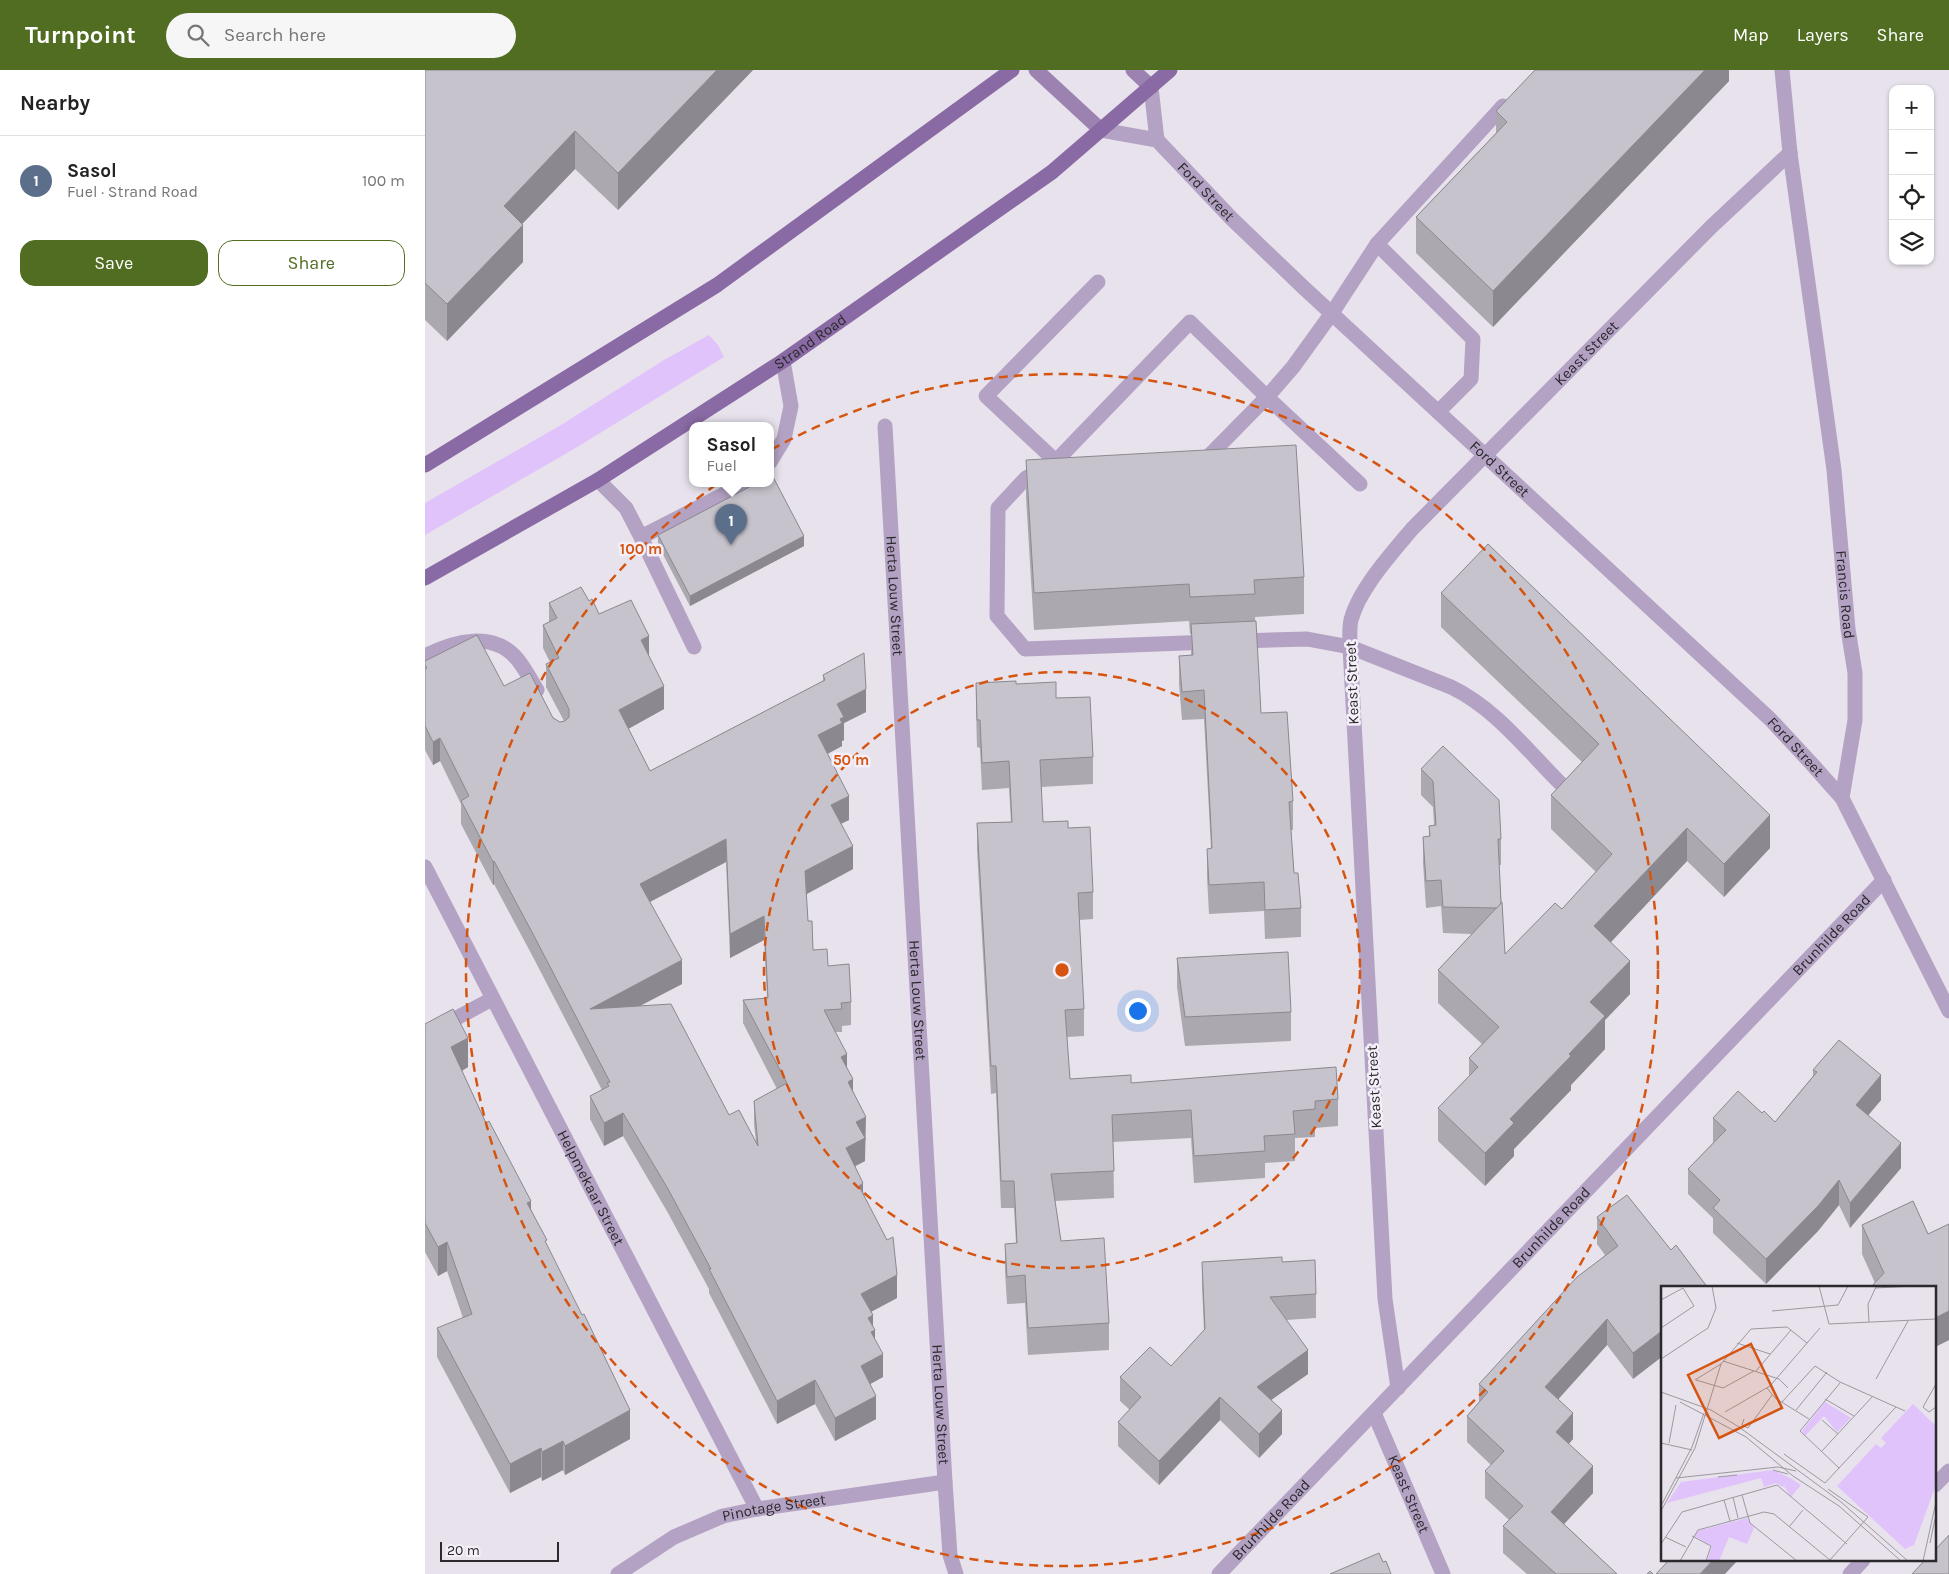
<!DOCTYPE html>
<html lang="en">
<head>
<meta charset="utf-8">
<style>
	body { margin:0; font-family:Karla,sans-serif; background:#f6f6f6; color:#222 }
	.controls { position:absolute; right:15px; top:15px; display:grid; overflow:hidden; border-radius:10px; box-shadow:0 1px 4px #0004 }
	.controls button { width:45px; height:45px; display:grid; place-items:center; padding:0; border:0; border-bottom:1px solid #e0e0e0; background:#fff; color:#222; font:25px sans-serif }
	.scale { position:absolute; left:15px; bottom:12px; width:119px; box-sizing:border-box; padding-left:5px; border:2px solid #2b292c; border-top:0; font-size:14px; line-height:18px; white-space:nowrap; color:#2b292c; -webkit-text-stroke:4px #f4eff9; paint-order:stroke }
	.you { position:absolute; left:712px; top:940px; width:18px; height:18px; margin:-12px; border:4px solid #fff; border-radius:50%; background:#1a73e8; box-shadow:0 0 0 8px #1a73e833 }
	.badge { display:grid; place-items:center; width:32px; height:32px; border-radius:50%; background:#506d22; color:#fff; font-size:16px; font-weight:700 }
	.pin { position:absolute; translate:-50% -41px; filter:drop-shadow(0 1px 2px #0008) }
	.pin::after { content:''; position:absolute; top:26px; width:18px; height:15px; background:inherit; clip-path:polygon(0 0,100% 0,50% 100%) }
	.popup { position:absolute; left:264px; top:352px; width:85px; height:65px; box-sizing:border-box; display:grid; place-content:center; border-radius:10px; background:#fff; filter:drop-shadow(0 1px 4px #0005); font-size:16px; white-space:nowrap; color:#767676 }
	.popup b { font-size:19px; color:#222 }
	.popup::after { content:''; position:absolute; left:50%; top:100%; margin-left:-10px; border:10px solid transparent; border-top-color:#fff }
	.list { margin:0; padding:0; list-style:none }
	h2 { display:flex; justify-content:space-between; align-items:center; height:65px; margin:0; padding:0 20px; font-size:21px }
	h2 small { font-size:16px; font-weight:400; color:#767676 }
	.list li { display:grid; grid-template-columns:32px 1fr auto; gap:15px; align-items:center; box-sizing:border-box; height:90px; padding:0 20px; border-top:1px solid #e0e0e0 }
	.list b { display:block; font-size:19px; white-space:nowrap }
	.list p { margin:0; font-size:16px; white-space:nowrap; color:#767676 }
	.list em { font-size:16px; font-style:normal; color:#767676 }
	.actions { display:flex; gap:10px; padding:15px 20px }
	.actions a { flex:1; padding:11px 0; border:1px solid #506d22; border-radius:15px; text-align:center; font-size:18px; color:#506d22 }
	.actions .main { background:#506d22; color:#fff }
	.icon { flex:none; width:28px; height:28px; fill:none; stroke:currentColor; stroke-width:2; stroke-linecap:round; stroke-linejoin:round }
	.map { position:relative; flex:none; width:1524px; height:1504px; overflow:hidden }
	header { display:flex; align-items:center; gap:30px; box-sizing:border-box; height:70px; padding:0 25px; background:#506d22; color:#fff }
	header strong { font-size:24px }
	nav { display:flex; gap:28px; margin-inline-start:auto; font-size:18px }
	.search { width:350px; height:45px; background:#f6f6f6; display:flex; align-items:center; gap:12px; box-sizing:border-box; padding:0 18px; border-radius:28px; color:#767676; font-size:19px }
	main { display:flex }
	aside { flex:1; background:#fff }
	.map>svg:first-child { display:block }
	.green { fill:#e1c3fc }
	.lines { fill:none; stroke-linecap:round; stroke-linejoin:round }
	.lane { stroke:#b3a2c3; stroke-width:15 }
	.street { stroke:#b3a2c3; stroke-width:15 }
	.secondary { stroke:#9b82b1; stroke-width:15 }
	.primary { stroke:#896aa4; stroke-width:15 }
	.wall { fill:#aba8af; fill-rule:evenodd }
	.shaded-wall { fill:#8b888f }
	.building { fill:#c7c3cc; stroke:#8b888f; fill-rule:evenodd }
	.ring { fill:none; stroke:#d5540f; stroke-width:2.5; stroke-dasharray:9 6 }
	.labels { text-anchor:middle; stroke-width:5; stroke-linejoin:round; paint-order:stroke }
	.street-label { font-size:15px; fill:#2b292c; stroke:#f4eff9 }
	.inset-road { fill:none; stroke:#9c989f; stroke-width:1 }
	.view { fill:#d5540f; fill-opacity:0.15; stroke:#d5540f; stroke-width:2.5 }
	.inset-edge { fill:none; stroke:#2b292c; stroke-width:2.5 }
	.centre { fill:#d5540f; stroke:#f4eff9; stroke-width:2.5 }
	.ring-label { font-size:15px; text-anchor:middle; font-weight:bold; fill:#d5540f; stroke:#f4eff9; stroke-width:5; stroke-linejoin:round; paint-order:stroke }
</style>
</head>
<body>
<header>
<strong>Turnpoint</strong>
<div class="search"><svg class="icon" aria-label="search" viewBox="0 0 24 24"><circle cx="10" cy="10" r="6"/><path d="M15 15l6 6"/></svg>Search here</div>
<nav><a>Map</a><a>Layers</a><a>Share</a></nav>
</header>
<main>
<aside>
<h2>Nearby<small></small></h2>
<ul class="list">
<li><span class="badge" style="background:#5c6f8a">1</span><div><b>Sasol</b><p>Fuel · Strand Road</p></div><em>100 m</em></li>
</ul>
<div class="actions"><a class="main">Save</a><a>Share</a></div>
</aside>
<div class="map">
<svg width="1524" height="1504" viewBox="0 0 1524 1504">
	<rect width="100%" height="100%" fill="#e7e2ec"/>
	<polygon class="green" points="284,265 293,275 299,287 149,379 0,465 0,433 136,355 239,290"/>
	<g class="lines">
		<g class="lane">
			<polyline points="1357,0 1365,83"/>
			<polyline points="952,174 1048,269 1046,309 1013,342"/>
			<polyline points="345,392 359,369 366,336 358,291"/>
			<polyline points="777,393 842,327 868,297 907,243 952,174 1078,36"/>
			<polyline points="637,397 561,326 673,212"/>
			<polyline points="173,410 201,438 216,467 319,414"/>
			<polyline points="216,467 269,577"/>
			<path d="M812,571L882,569L925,577L1026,617C1070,638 1101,679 1135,713"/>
			<polyline points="786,572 600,579 572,546 573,438 601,408 631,391 765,252 842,327 935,414"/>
			<polyline points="0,965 67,929"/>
		</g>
		<g class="street">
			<polyline points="726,17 732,70"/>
			<path id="s1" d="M676,60L732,70L807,149L878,217L1345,649L1386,693L1417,728L1524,941"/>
			<path id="s2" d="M1365,83L1409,400L1423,559L1430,603V650L1417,728"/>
			<path id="s3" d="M460,356L520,1412L525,1485L531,1504"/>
			<path d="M0,586C29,571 69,560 93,590C100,599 106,610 112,620"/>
			<path id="s4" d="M0,797L332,1439"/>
			<path id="s5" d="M973,1318L960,1229L925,577C925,568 924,558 926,550C934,519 967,483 987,459L1286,157L1365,83"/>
			<path id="s6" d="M949,1343L1018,1504"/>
			<polyline points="1510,1415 1524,1401"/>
			<path id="s7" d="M193,1504L249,1467L298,1446L332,1439L520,1412"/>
			<path id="s8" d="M794,1504L1459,810"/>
			<polyline points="1425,1504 1438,1490"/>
		</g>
		<g class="secondary">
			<polyline points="611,0 676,60"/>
			<polyline points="708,0 726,17"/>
		</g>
		<g class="primary">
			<polyline points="0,395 292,215 587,0"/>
			<path id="s9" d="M0,508L173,410L358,291L627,102L745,0"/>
		</g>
	</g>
	<g class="wall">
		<polygon points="0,0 328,0 193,140 150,99 97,154 98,192 22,271 0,250"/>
		<polygon points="1304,0 1304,11 1068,257 991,183 991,147 1071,63 1071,41"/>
		<polygon points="601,390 879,507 879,544 830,547 836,643 868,731 868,760 866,760 869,803 876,838 876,867 840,869 839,841 784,844 782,807 782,779 786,778 779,649 757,650 754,614 754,586 766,585 766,564 765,564 764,551 609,560 601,427"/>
		<polygon points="233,465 379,476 265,536 233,475"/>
		<polygon points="1016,523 1345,778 1299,827 1262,791 1186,872 1205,924 1180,950 1180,979 1146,1015 1146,1020 1089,1079 1089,1086 1060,1116 1013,1071 1013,1038 1044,1006 1044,988 1057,974 1013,933 1013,900 1047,864 1018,863 1016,836 1001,838 998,793 998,767 1004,766 1004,756 1009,755 1008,737 996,725 996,699 1076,769 1076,795 1074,795 1080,884 1137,839 1171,802 1126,759 1126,725 1157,692 1016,557"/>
		<path d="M164,531L174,544L224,586L239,639L203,659L225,701L398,611V605L441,642L419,653V670L417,671V676L402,684L424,750L416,754L428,799L381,824L383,851L388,880L403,896L426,932V955L417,956V962H410L422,997L441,1070H440V1091L430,1096L472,1228L446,1242L450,1269L458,1307L445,1314L451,1349L410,1371L390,1334L352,1354L284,1223V1219L243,1143L198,1066L179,1076L165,1049V1026L177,1020L108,887L69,814L68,815L36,754V734L15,691L8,695L0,680V591L79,616L135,652L139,651L121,617V594L125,592L118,578V555L124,552V533ZM301,792L305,888L339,870L342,928L318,930V953L352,1019L329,1031V1054L331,1072L304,1045L214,936L257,914L225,832Z"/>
		<polygon points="551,613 591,614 631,628 668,687 668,714 616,717 618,752 643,758 668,822 668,849 654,850 659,939 659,966 642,967 645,1009 913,1029 913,1056 890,1058 890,1067 870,1068 870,1091 840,1093 840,1108 769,1113 766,1068 688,1072 689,1128 630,1131 636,1171 684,1253 684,1280 603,1285 600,1233 582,1234 580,1201 580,1174 591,1173 589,1138 576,1138 571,1023 566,1024 552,780 552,753 586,752 584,718 557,720 555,678 552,677 551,640"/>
		<polygon points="752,888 866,942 866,971 760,976 752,917"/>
		<polygon points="0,954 43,997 37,1001 61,1053 106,1139 122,1175 205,1369 140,1405 138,1400 117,1411 116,1407 85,1423 12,1287 12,1258 38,1248 22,1201 13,1206 0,1182"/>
		<polygon points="1388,1000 1456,1030 1443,1045 1476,1098 1425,1158 1414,1135 1393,1161 1341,1214 1288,1163 1288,1148 1263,1124 1263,1099 1288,1073 1288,1048 1337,1043 1350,1052 1388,1006"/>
		<polygon points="1488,1131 1503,1164 1524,1154 1524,1270 1510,1277 1510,1218 1445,1218 1450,1213 1437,1184 1437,1155"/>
		<polygon points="1172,1147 1246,1180 1208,1309 1182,1275 1133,1329 1148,1369 1144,1374 1168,1423 1139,1454 1192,1504 1102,1504 1078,1483 1078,1456 1084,1450 1060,1428 1060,1401 1066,1395 1042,1372 1042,1346 1054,1332 1054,1314 1180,1185 1172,1174"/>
		<polygon points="777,1192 857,1192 891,1224 891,1248 861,1250 883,1304 846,1330 857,1364 834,1388 795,1350 734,1415 693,1376 693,1352 705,1340 695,1331 695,1307 746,1296 779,1261 777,1215"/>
	</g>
	<g class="shaded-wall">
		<polygon points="292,0 328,0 193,140 193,103"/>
		<polygon points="1280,0 1304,0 1304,11 1068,257 1068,221"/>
		<polygon points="150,61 150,99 79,173 79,136"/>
		<polygon points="98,155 98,192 22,271 22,234"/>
		<polygon points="379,466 379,476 265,536 265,526"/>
		<polygon points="224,566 224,589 216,570"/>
		<polygon points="239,616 239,639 194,664 194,640"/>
		<polygon points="441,619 441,642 419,653 419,670 417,671 417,676 393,689 393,665 412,634"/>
		<polygon points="15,668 15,691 8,695 8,672"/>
		<polygon points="424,726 424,750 406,758 406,735"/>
		<polygon points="1345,745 1345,778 1299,827 1299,794"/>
		<polygon points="1262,758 1262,791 1169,890 1169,856"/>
		<polygon points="301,769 301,792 215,837 215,814"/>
		<polygon points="428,776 428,799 380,825 380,801"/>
		<polygon points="69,791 69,814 68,815 68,792"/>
		<polygon points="339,846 339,870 305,888 305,864"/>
		<polygon points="257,890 257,914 165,962 165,939"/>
		<polygon points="1205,891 1205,924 1180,950 1180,979 1146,1015 1146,1020 1089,1079 1089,1086 1060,1116 1060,1083 1085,1049 1165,932"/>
		<polygon points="43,968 43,997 26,1007 26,977"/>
		<polygon points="422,984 422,1007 416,987"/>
		<polygon points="1456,1005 1456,1030 1431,1060 1431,1035"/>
		<polygon points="428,1009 428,1032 423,1012"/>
		<polygon points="198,1043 198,1066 179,1076 179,1053"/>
		<polygon points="441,1047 440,1091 421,1101 421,1078 431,1052"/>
		<polygon points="1476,1073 1476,1098 1425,1158 1425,1133"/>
		<polygon points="1414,1110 1414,1135 1393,1161 1341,1214 1341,1189"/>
		<polygon points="438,1113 438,1136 434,1116"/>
		<polygon points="106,1131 106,1160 102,1133"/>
		<polygon points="22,1172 22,1201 13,1206 13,1177"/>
		<polygon points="472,1205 472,1228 436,1247 436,1224"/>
		<polygon points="1524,1241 1524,1270 1510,1277 1510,1248"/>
		<polygon points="448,1245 448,1261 450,1260 450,1283 443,1248"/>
		<polygon points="1182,1249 1182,1275 1120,1344 1120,1317"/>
		<polygon points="1238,1260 1238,1286 1208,1309 1208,1283"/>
		<polygon points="883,1280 883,1304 832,1340 832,1317"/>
		<polygon points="458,1284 458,1307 436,1319 436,1296"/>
		<polygon points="390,1310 390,1334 352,1354 352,1331"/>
		<polygon points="451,1326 451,1349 410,1371 410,1348"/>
		<polygon points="795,1327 795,1350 734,1415 734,1391"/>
		<polygon points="205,1340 205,1369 140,1405 140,1376"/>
		<polygon points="857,1340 857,1364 834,1388 834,1364"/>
		<polygon points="1148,1343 1148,1369 1131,1388 1131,1362"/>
		<polygon points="138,1371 138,1400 117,1411 117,1382"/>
		<polygon points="116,1378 116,1407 85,1423 85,1394"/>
		<polygon points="1168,1396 1168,1423 1126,1468 1126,1442"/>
		<polygon points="1288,1490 1313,1490 1300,1504 1275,1504"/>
	</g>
	<g class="building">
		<polygon points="0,0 292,0 193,103 150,61 79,136 98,155 22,234 0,213"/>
		<polygon points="1110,0 1280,0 1068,221 991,147 1082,52 1071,41"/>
		<polygon points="871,375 879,507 829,510 830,524 765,527 764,514 609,523 601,390"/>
		<polygon points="347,405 379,466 265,526 233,465 330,414 345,414 345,406"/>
		<polygon points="1063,474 1345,745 1299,794 1262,758 1169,856 1205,891 1165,932 1180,946 1144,984 1146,986 1085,1049 1089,1053 1060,1083 1013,1038 1053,997 1044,988 1074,957 1013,900 1077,832 1080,884 1130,833 1137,839 1187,784 1126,725 1174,674 1016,523"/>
		<path d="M156,517L164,531L167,529L174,544L206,530L224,566L216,570L239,616L194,640L225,701L400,610L398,605L439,583L441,619L412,634L419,647L415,649L417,653L393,665L424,726L406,735L428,776L380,801L383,851H387L388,880L402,879L403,896L424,894L426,932L416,933L417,939L399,940L422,984L416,987L428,1009L423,1012L441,1047L431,1052L440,1068L421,1078L438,1113L434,1116L462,1170L468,1167L472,1205L436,1224L448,1245L443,1248L450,1260L446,1262L458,1284L436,1296L451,1326L410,1348L390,1310L352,1331L284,1199H286L243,1119L198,1043L179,1053L165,1026L184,1016L182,1013L185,1012L108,864L69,791L68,792L36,731L44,726L15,668L8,672L0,656V599L2,598L0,595V591L52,565L79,616L105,603L128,648L135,652L140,651L144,647V639L121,594L134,588L118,555L132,548L124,533ZM301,769L305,864L339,846L343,928L318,930L362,1013L329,1031L333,1076L314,1040L304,1045L246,934L165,939L257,890L215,814Z"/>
		<polygon points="831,551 836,643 862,642 868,731 864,732 869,803 873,803 876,838 840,840 839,812 784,815 782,779 787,778 779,620 757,622 754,586 768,585 766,554"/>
		<polygon points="591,611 591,614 631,612 631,628 665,627 668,687 615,690 618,752 643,751 643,758 665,757 668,822 653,823 659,939 640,940 645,1009 706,1005 706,1013 911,997 913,1029 890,1031 890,1039 868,1041 870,1064 839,1066 840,1081 769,1086 766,1040 687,1045 689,1101 626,1104 636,1171 679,1168 684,1253 603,1258 600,1205 582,1207 580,1174 592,1173 589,1111 576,1111 571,996 566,996 552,753 587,752 584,691 557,693 555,650 552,650 551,613"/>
		<polygon points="1018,676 1074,730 1076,769 1073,769 1076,833 1072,838 1018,837 1016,810 1001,811 998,767 1005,766 1004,756 1011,755 1008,711 996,699"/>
		<polygon points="863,882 866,942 760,947 752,888"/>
		<polygon points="28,939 43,968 26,977 61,1053 64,1051 106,1131 102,1133 122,1170 120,1171 157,1245 159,1244 205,1340 140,1376 138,1371 117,1382 116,1378 85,1394 12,1258 47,1244 22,1172 13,1177 0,1153 0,954"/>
		<polygon points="1414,970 1456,1005 1431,1035 1476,1073 1425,1133 1414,1110 1393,1136 1341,1189 1288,1138 1295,1130 1263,1099 1301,1060 1288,1048 1313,1021 1337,1043 1339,1041 1350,1052 1392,1002 1388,1000"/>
		<polygon points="1202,1125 1246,1180 1251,1175 1283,1218 1238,1218 1238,1260 1208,1283 1182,1249 1120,1317 1148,1343 1131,1362 1168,1396 1126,1442 1192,1504 1131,1504 1078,1456 1098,1436 1060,1401 1079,1381 1042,1346 1063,1322 1054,1314 1152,1207 1193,1176 1172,1147"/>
		<polygon points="1488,1131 1503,1164 1524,1154 1524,1241 1510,1248 1510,1218 1445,1218 1459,1203 1437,1155"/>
		<polygon points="857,1187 857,1192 890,1190 891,1224 845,1227 883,1280 832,1317 857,1340 834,1364 795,1327 734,1391 693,1352 716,1327 695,1307 725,1277 746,1296 780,1259 777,1192"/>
		<polygon points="1524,1465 1524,1504 1487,1504 1500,1490 1510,1490 1510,1480"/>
		<polygon points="954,1483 958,1492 961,1491 966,1504 905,1504"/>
		<polygon points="1244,1490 1288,1490 1275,1504 1231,1504"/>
		<polygon points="1225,1501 1228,1504 1222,1504"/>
	</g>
	<g class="ring">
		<circle cx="637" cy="900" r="298"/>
		<circle cx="637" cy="900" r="596"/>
	</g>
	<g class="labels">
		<g class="street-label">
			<text dy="5" stroke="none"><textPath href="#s1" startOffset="128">Ford Street</textPath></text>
			<text dy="5" stroke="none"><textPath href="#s9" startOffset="452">Strand Road</textPath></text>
			<text dy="5" stroke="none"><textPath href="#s5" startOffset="1128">Keast Street</textPath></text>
			<text dy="5" stroke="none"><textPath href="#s1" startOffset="532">Ford Street</textPath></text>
			<text dy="5" stroke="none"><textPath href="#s2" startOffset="445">Francis Road</textPath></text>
			<text dy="5" stroke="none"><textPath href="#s3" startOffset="170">Herta Louw Street</textPath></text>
			<text transform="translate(927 613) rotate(-92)" y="5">Keast Street</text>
			<text dy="5" stroke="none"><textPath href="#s1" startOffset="938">Ford Street</textPath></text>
			<text dy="5" stroke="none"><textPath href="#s8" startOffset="885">Brunhilde Road</textPath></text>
			<text dy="5" stroke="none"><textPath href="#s3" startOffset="575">Herta Louw Street</textPath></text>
			<text transform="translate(949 1017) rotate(-93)" y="5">Keast Street</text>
			<text dy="5" stroke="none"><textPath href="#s4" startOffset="361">Helpmekaar Street</textPath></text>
			<text dy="5" stroke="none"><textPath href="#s8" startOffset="480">Brunhilde Road</textPath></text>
			<text dy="5" stroke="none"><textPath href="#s3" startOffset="980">Herta Louw Street</textPath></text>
			<text dy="5" stroke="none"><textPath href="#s6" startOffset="88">Keast Street</textPath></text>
			<text dy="5" stroke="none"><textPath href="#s7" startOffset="172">Pinotage Street</textPath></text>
			<text dy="5" stroke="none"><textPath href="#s8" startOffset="75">Brunhilde Road</textPath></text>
		</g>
	</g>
	<g transform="translate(1236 1216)">
		<rect width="275" height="275" fill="#e7e2ec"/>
		<path d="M164,116L190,132L176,146L163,130L144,150L141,145ZM252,118L275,140V199L253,259L244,263L176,200L215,158L220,162L225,157L220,152ZM112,184L129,192L122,201L115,197L103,201L100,192L6,217L20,196ZM129,192L140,199L130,211L123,200ZM86,232L93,242L86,258L68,251L58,275H46L51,260L33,250L36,245Z" fill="#e1c3fc"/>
		<path class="inset-road" d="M158,0L168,38L275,33M214,2L254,0M0,14L22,2L33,20L0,42M111,25L177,19L187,0M208,36L207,18L215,1M76,57L109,68M0,73L47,42L55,22L51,0M62,75L118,93L127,102M95,85L130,44M215,93L247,35M34,94L60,78L90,43L126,41L146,57M35,94L62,102L93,85M275,98L262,121L268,126L275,121M106,102L114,112L148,133M0,106L50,124L78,141L180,216L247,275M164,113L193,130M19,116L85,151L132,190L178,220L240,275M121,116L154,80L179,96L244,125M135,124L166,86M64,126L109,100L159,42M83,133L81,139L87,142L111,109M161,134L177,148M0,157L31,164M8,157L15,119M160,166L212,110M123,168L164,197L235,121M178,182L139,145L179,97M112,184L127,188M57,191L76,189M15,192L117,181L135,185M167,203L207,231L169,274M81,209L89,237L136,275M72,211L77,232M63,214L69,235M0,220L31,161L43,127M0,225L34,162L60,78M128,241L142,224M31,250L50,260L45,275M4,251L25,261M269,257L274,233M0,258L21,226L116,199L186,258M19,275L37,244L103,226L113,228L169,274M262,275L275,216"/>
		<path class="view" d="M90,58L121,122L58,152L27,89Z"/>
		<rect width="275" height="275" class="inset-edge"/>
	</g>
	<circle cx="637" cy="900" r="8" class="centre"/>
	<g class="ring-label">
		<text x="216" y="484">100 m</text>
		<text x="426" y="695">50 m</text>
	</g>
</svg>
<div class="controls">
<button>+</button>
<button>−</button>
<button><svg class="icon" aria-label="locate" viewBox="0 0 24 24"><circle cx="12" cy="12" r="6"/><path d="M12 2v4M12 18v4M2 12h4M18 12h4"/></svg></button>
<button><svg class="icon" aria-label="layers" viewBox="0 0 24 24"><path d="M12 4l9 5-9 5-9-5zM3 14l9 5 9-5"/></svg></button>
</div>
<div class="scale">20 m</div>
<div class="you"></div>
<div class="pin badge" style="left:306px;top:475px;background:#5c6f8a">1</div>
<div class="popup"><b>Sasol</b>Fuel</div>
</div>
</main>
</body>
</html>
